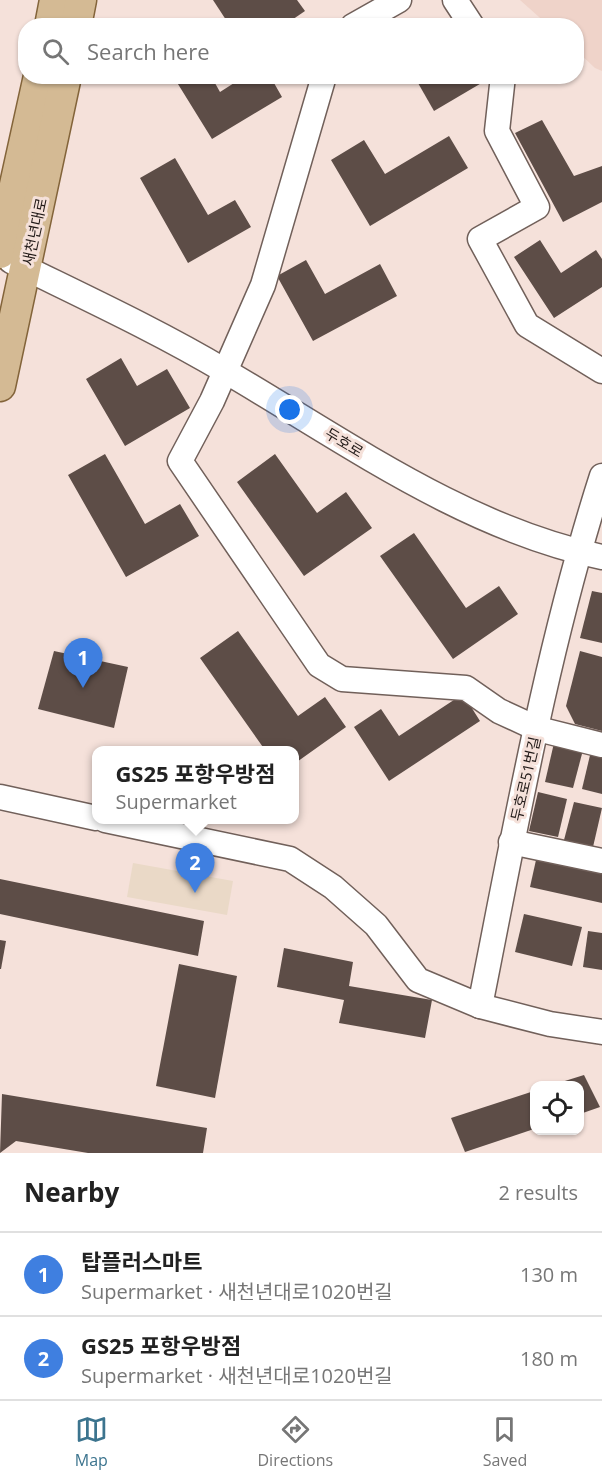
<!DOCTYPE html>
<html lang="en">
<head>
<meta charset="utf-8">
<style>
	body { margin:0; font-family:"Open Sans","Noto Sans KR",sans-serif; background:#f2f2f2; color:#222 }
	.controls { position:absolute; right:18px; bottom:18px; display:grid; overflow:hidden; border-radius:12px; box-shadow:0 2px 4px #0004 }
	.controls button { width:54px; height:54px; display:grid; place-items:center; padding:0; border:0; border-bottom:2px solid #e0e0e0; background:#fff; color:#222; font:30px sans-serif }
	.you { position:absolute; left:290px; top:410px; width:21px; height:21px; margin:-15px; border:4px solid #fff; border-radius:50%; background:#1a73e8; box-shadow:0 0 0 9px #1a73e833 }
	.badge { display:grid; place-items:center; width:39px; height:39px; border-radius:50%; background:#3c748e; color:#fff; font-size:20px; font-weight:700 }
	.pin { position:absolute; translate:-50% -50px; filter:drop-shadow(0 2px 3px #0008) }
	.pin::after { content:''; position:absolute; top:32px; width:21px; height:18px; background:inherit; clip-path:polygon(0 0,100% 0,50% 100%) }
	.popup { position:absolute; left:92px; top:746px; width:207px; height:78px; box-sizing:border-box; display:grid; place-content:center; border-radius:12px; background:#fff; filter:drop-shadow(0 2px 4px #0005); font-size:20px; white-space:nowrap; color:#767676 }
	.popup b { font-size:22px; color:#222 }
	.popup::after { content:''; position:absolute; left:50%; top:100%; margin-left:-12px; border:12px solid transparent; border-top-color:#fff }
	.list { margin:0; padding:0; list-style:none }
	h2 { display:flex; justify-content:space-between; align-items:center; height:78px; margin:0; padding:0 24px; font-size:26px }
	h2 small { font-size:20px; font-weight:400; color:#767676 }
	.list li { display:grid; grid-template-columns:39px 1fr auto; gap:18px; align-items:center; box-sizing:border-box; height:84px; padding:0 24px; border-top:2px solid #e0e0e0 }
	.list b { display:block; font-size:22px; white-space:nowrap }
	.list p { margin:0; font-size:20px; white-space:nowrap; color:#767676 }
	.list em { font-size:20px; font-style:normal; color:#767676 }
	.icon { flex:none; width:33px; height:33px; fill:none; stroke:currentColor; stroke-width:2; stroke-linecap:round; stroke-linejoin:round }
	.map { position:relative; flex:none; width:602px; height:1153px; overflow:hidden }
	.search { position:absolute; background:#fff; box-shadow:0 2px 4px #0004; left:18px; right:18px; top:18px; height:66px; display:flex; align-items:center; gap:15px; box-sizing:border-box; padding:0 21px; border-radius:24px; color:#767676; font-size:22px }
	.sheet { height:246px; background:#fff }
	nav { display:flex; justify-content:space-around; align-items:center; box-sizing:border-box; height:84px; border-top:2px solid #e0e0e0; background:#fff; font-size:16px; color:#767676 }
	nav a { display:grid; justify-items:center; gap:3px }
	nav .on { color:#3c748e }
	.map>svg:first-child { display:block }
	.commercial { fill:#ead9c7 }
	.built { fill:#efd3c9 }
	.building { fill:#5d4d47 }
	.lines { fill:none; stroke-linecap:round; stroke-linejoin:round }
	.minor-casing { stroke:#71605a; stroke-width:27 }
	.major-casing { stroke:#83643a; stroke-width:33 }
	.minor { stroke:#fff; stroke-width:24 }
	.major { stroke:#d4ba94; stroke-width:30 }
	.labels { text-anchor:middle; stroke-width:6; stroke-linejoin:round; paint-order:stroke }
	.street-label { font-size:15px; fill:#211a18; stroke:#f5e1da }
</style>
</head>
<body>
<div class="map">
<svg width="602" height="1153" viewBox="0 0 602 1153">
	<rect width="100%" height="100%" fill="#f5e1da"/>
	<polygon class="commercial" points="133,863 233,881 227,915 127,897"/>
	<polygon class="built" points="520,0 602,0 602,71 595,68 577,51 576,26 548,25"/>
	<g class="building">
		<polygon points="213,0 297,0 305,11 283,26 230,26"/>
		<polygon points="418,18 423,26 405,26"/>
		<polygon points="173,76 211,76 220,92 245,76 270,76 282,97 212,139"/>
		<polygon points="414,76 489,76 490,78 434,111"/>
		<polygon points="542,120 574,176 602,166 602,202 563,222 515,133"/>
		<polygon points="449,136 468,168 370,226 331,160 364,140 385,174"/>
		<polygon points="175,158 208,215 235,200 251,227 188,263 140,178"/>
		<polygon points="540,240 561,273 596,250 602,259 602,287 554,318 514,257"/>
		<polygon points="306,260 325,294 380,264 397,296 313,341 277,276"/>
		<polygon points="121,358 137,386 167,369 190,408 125,446 86,379"/>
		<polygon points="105,454 145,524 180,504 199,536 126,577 68,475"/>
		<polygon points="275,454 317,513 346,492 372,528 304,576 237,482"/>
		<polygon points="414,533 466,608 499,586 518,614 453,659 380,556"/>
		<polygon points="592,591 602,593 602,643 580,638"/>
		<polygon points="238,631 298,716 325,697 346,727 294,764 294,750 265,750 200,658"/>
		<polygon points="54,651 128,667 114,728 38,709"/>
		<polygon points="580,651 602,657 602,731 575,724 566,706"/>
		<polygon points="463,694 480,721 389,781 354,727 381,709 399,736"/>
		<polygon points="554,743 583,750 573,788 545,782"/>
		<polygon points="591,751 602,753 602,794 582,789"/>
		<polygon points="538,792 567,799 558,837 529,831"/>
		<polygon points="574,802 602,808 593,847 564,840"/>
		<polygon points="538,851 602,865 602,903 530,887"/>
		<polygon points="0,879 204,921 198,956 0,914"/>
		<polygon points="524,914 582,927 572,966 515,952"/>
		<polygon points="588,931 602,933 602,970 583,967"/>
		<polygon points="0,940 6,941 1,969 0,969"/>
		<polygon points="284,948 353,962 349,986 432,1000 425,1038 339,1023 344,1000 277,987"/>
		<polygon points="179,964 237,976 215,1098 156,1086"/>
		<polygon points="584,1075 600,1107 580,1114 580,1086 552,1085"/>
		<polygon points="534,1091 534,1129 465,1152 451,1118"/>
		<polygon points="2,1094 207,1128 203,1153 88,1153 16,1141 0,1153"/>
	</g>
	<g class="lines">
		<g class="minor-casing">
			<g id="minor">
				<polyline points="455,0 472,26"/>
				<polyline points="353,26 399,0"/>
				<polyline points="324,76 263,285 212,401 180,461 319,665 342,679 466,688 499,711 538,729 602,745"/>
				<polyline points="503,76 497,131 537,207 480,239 527,325 602,371"/>
				<path d="M11,261C82,296 156,330 225,371C345,441 464,528 602,557"/>
				<polyline points="0,797 96,818"/>
				<polyline points="105,820 290,859 333,887 376,925 418,980 480,1006 550,1024 602,1032"/>
				<polyline points="511,842 602,861"/>
				<path d="M480,1006C515,830 547,647 602,476"/>
			</g>
		</g>
		<g class="major-casing">
			<g id="major">
				<polyline points="50,26 55,0"/>
				<polyline points="76,26 81,0"/>
				<polyline points="0,253 39,76"/>
				<polyline points="0,386 66,76"/>
			</g>
		</g>
		<use href="#minor" class="minor"/>
		<use href="#major" class="major"/>
	</g>
	<g class="labels">
		<g class="street-label">
			<text transform="translate(35 232) rotate(-78)" y="5">새천년대로</text>
			<text transform="translate(344 443) rotate(31)" y="5">두호로</text>
			<text transform="translate(526 779) rotate(-77)" y="5">두호로51번길</text>
		</g>
	</g>
</svg>
<div class="controls">
<button><svg class="icon" aria-label="locate" viewBox="0 0 24 24"><circle cx="12" cy="12" r="6"/><path d="M12 2v4M12 18v4M2 12h4M18 12h4"/></svg></button>
</div>
<div class="you"></div>
<div class="pin badge" style="left:83px;top:688px;background:#3f7fe0">1</div>
<div class="pin badge" style="left:195px;top:893px;background:#3f7fe0">2</div>
<div class="popup"><b>GS25 포항우방점</b>Supermarket</div>
<div class="search"><svg class="icon" aria-label="search" viewBox="0 0 24 24"><circle cx="10" cy="10" r="6"/><path d="M15 15l6 6"/></svg>Search here</div>
</div>
<section class="sheet">
<h2>Nearby<small>2 results</small></h2>
<ul class="list">
<li><span class="badge" style="background:#3f7fe0">1</span><div><b>탑플러스마트</b><p>Supermarket · 새천년대로1020번길</p></div><em>130 m</em></li>
<li><span class="badge" style="background:#3f7fe0">2</span><div><b>GS25 포항우방점</b><p>Supermarket · 새천년대로1020번길</p></div><em>180 m</em></li>
</ul>
</section>
<nav>
<a class="on"><svg class="icon" aria-label="map" viewBox="0 0 24 24"><path d="M3 6l6-2 6 2 6-2v14l-6 2-6-2-6 2zM9 4v14M15 6v14"/></svg>Map</a>
<a><svg class="icon" aria-label="directions" viewBox="0 0 24 24"><path d="M12 3l9 9-9 9-9-9zM9 14v-3h6M13 9l2 2-2 2"/></svg>Directions</a>
<a><svg class="icon" aria-label="saved" viewBox="0 0 24 24"><path d="M7 4h10v16l-5-4-5 4z"/></svg>Saved</a>
</nav>
</body>
</html>
